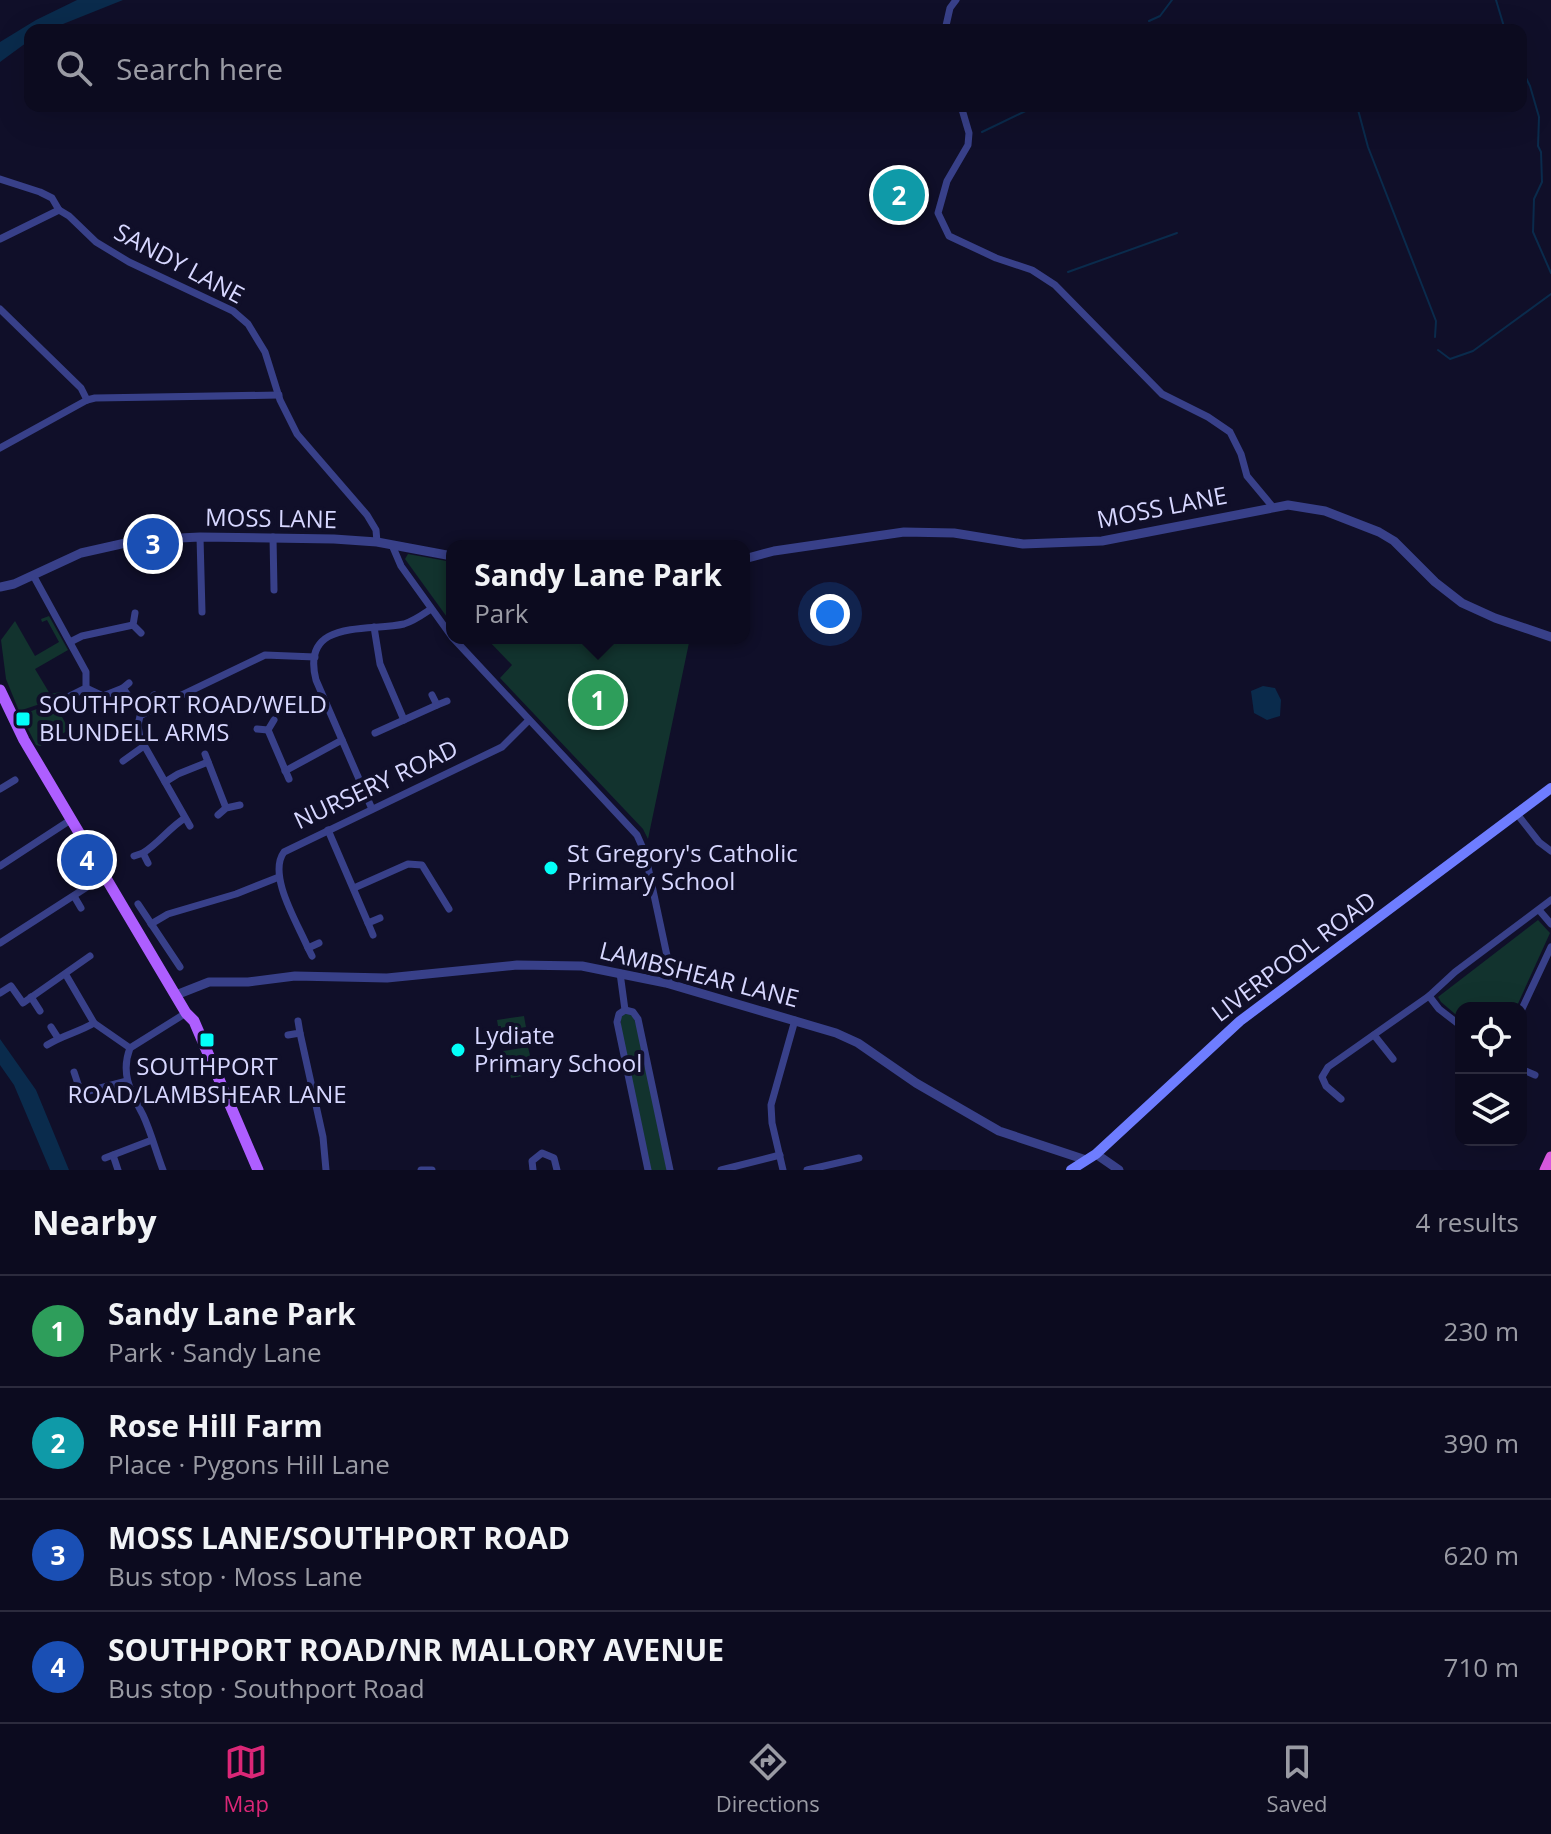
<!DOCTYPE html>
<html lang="en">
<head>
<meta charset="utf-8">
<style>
	body { margin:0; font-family:"Open Sans",sans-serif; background:#151428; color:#f1f3f6 }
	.controls { position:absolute; right:24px; bottom:24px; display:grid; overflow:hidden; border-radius:16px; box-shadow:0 8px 32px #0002 }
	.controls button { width:72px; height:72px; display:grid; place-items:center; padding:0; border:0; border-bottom:2px solid #2c2b3d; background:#0c0b1f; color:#f1f3f6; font:40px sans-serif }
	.you { position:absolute; left:830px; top:614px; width:28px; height:28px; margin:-20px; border:6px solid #fff; border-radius:50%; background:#1a73e8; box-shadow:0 0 0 12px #1a73e833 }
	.badge { display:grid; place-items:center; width:52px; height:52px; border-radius:50%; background:#db2777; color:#fff; font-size:26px; font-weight:700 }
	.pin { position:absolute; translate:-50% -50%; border:4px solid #fff; box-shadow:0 2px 8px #0006 }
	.popup { position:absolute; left:446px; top:540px; width:304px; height:104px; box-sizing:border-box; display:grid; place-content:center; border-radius:16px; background:#0c0b1f; filter:drop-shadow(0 2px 6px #0005); font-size:26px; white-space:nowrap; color:#9a9ba4 }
	.popup b { font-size:30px; color:#f1f3f6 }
	.popup::after { content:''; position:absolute; left:50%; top:100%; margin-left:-16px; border:16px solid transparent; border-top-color:#0c0b1f }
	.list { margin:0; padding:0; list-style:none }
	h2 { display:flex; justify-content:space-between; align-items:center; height:104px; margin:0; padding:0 32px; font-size:34px }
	h2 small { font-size:26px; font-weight:400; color:#9a9ba4 }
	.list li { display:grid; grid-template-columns:52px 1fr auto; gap:24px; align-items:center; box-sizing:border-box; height:112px; padding:0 32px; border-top:2px solid #2c2b3d }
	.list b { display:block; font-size:30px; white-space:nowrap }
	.list p { margin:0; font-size:26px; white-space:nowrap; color:#9a9ba4 }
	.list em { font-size:26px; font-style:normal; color:#9a9ba4 }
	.icon { flex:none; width:44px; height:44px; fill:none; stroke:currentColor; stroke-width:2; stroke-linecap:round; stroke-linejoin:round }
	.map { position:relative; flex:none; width:1551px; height:1170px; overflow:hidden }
	.search { position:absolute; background:#0c0b1f; box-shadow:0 8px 32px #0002; left:24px; right:24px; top:24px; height:88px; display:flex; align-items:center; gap:20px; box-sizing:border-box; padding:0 28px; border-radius:16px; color:#9a9ba4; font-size:30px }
	.sheet { height:552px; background:#0c0b1f }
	nav { display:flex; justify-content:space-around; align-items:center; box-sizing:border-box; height:112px; border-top:2px solid #2c2b3d; background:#0c0b1f; font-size:22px; color:#9a9ba4 }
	nav a { display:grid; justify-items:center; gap:4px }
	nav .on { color:#db2777 }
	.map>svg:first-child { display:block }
	.green { fill:#12332e }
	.water { fill:#0a2b4c }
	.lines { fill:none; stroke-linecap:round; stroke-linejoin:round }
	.stream { stroke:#0a2b4c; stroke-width:2 }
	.minor { stroke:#384089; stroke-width:7 }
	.tertiary { stroke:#384089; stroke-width:9 }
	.secondary { stroke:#6e7dff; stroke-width:10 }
	.primary { stroke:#ae5eff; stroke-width:11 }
	.trunk { stroke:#d658dd; stroke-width:11 }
	.poi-dot { fill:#03fff8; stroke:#100f29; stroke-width:3 }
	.labels { text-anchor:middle; stroke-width:8; stroke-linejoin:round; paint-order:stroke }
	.street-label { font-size:24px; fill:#d7d7ff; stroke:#100f29 }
	.poi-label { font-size:24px; fill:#d7d7ff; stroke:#100f29; text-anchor:start }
</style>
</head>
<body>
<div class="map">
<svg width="1551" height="1170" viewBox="0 0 1551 1170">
	<rect width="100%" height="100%" fill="#100f29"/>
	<g class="green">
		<polygon points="408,554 452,562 452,624 405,559"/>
		<polygon points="49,616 68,650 35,669 50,694 60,692 67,695 19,711 6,679 1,640 15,621 35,656 59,642 47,620 42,622 41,619"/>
		<polygon points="486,638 690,638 648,839 643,829 500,678 512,665"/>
		<polygon points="68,697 58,703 60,713 69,730 40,746 36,745 21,715"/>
		<polygon points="1538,920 1550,933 1516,1008 1461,1008 1461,1019 1441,1002 1438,997"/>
		<polygon points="626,1013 633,1016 637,1027 667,1170 650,1170 621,1031 621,1017"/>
		<polygon points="524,1016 527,1033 500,1037 501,1026 498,1026 497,1020"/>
		<polygon points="528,1047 532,1064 528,1065 529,1075 511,1078 509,1069 505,1069 503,1051"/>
	</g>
	<g class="water">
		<polygon points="77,0 123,0 48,30 30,30 30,40 0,62 0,42 36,20"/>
		<polygon points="1263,686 1275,688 1281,700 1280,716 1267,720 1254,713 1251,691"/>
		<polygon points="0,1039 36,1090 69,1170 50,1170 14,1085 0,1065"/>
	</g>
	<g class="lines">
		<g class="stream">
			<polyline points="1496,0 1505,30"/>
			<polyline points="1149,21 1160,16 1172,0"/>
			<polyline points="1521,68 1530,86 1539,117 1538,146 1541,152 1542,182 1534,199 1533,232 1551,273"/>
			<polyline points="1357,106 1368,147 1436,321 1435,337"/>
			<polyline points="982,132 1036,106"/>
			<polyline points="1068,272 1177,233"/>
			<polyline points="1438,350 1450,359 1473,351 1551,294"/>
		</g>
		<g class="minor">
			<polyline points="945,30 950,8 956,0"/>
			<polyline points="961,106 969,133 968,145 947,181 938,213 949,236 996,258 1032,270 1055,285 1162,394 1208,417 1230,432 1241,454 1247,476 1272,506"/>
			<polyline points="0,179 40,192 52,198 59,210 69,216 96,242 129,262 233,311 248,324 265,352 280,400 297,434 367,515 376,530 377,542"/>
			<polyline points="0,239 59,210"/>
			<polyline points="0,309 81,388 87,400"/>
			<polyline points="0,448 87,400 95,398 279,395"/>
			<polyline points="200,537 202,612"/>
			<polyline points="273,537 274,590"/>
			<polyline points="392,545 401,566 452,637"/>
			<polyline points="33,575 86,672 86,688 70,696"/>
			<polyline points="135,613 133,625 141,633"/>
			<polyline points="374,627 380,664 404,720"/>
			<polyline points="453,638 637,835 645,853 669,965 668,984"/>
			<polyline points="70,642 82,636 133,625"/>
			<polyline points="129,683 123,688 129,697"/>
			<polyline points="86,688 103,696 123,688"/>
			<polyline points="154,695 159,706 140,716 138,725 140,738 190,826"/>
			<polyline points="432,695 437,705 447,701"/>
			<polyline points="159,706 265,655 315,657"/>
			<polyline points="257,729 268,730 274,720"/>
			<polyline points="268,730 289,779"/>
			<polyline points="375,733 437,705"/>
			<polyline points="205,754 226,808"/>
			<polyline points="123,761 144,746"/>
			<polyline points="285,771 342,740"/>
			<polyline points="165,782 178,774 208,762"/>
			<polyline points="0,789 15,780"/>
			<path d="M372,809L316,680C300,618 369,632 404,624C414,621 422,615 431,609"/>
			<polyline points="1517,814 1539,842 1551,851"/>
			<polyline points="218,815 226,808 240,805"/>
			<polyline points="328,830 368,923"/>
			<path d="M143,853C159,843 169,828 185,818"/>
			<polyline points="134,856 143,853 148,863"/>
			<polyline points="0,866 72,819"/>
			<polyline points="354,888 408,864 422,865 449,909"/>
			<polyline points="74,896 81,908"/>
			<polyline points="138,904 180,967"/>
			<polyline points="1539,910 1551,924"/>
			<polyline points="151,924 168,914 236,894 279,877"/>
			<polyline points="373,935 368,923 380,918"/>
			<polyline points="0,943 87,887"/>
			<path d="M308,948C298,924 267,875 284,852L502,747L528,721"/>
			<polyline points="312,956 308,948 319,943"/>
			<polyline points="620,973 625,1010 619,1014 617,1022 648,1170"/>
			<polyline points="66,975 94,1023 130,1048"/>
			<polyline points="0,993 11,986 23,1003 90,956"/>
			<polyline points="1429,996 1439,1009 1461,1026"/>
			<polyline points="31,997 40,1011"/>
			<polyline points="625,1010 633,1012 638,1019 670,1170"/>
			<polyline points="1521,1011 1551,947"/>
			<polyline points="51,1027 58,1038"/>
			<polyline points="300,1033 323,1137 326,1170"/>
			<polyline points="288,1035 300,1033 298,1021"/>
			<polyline points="1374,1035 1393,1059"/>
			<path d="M47,1045C63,1035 79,1032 94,1023"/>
			<polyline points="1521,1069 1535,1075"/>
			<polyline points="74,1072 81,1093 127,1081"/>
			<polyline points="1341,1099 1326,1086 1322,1077 1328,1067 1429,996 1455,972 1551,900"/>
			<polyline points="113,1155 118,1170"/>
			<polyline points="105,1158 152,1140"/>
			<path d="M163,1170C156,1152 151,1132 143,1115C131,1092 120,1074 130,1048L186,1013"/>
			<polyline points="421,1170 432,1170"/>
			<polyline points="533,1170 532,1161 542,1153 554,1158 557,1170"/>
			<polyline points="721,1170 780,1155"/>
			<polyline points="783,1170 772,1123 771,1105 795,1020"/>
			<polyline points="807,1170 859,1158"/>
		</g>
		<g class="tertiary">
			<polyline points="744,559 774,551 904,532 954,533 1023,544 1102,541 1288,505 1325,511 1379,532 1394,541 1435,582 1462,603 1495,618 1551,637"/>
			<polyline points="0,587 14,584 81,553 139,540 200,537 334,539 377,542 452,556"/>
			<polyline points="176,995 209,982 248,982 295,976 387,978 517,965 582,966 666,983 836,1033 858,1043 916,1083 999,1131 1086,1160"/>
			<polyline points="1096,1154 1119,1170"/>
		</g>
		<polyline class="secondary" points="1071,1170 1096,1154 1240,1021 1551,788"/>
		<polyline class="primary" points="0,690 24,740 186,1013 194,1021 258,1170"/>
		<polyline class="trunk" points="1545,1170 1551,1157"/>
	</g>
	<g class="poi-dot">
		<rect x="15" y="711" width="16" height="16" rx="4"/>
		<circle cx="551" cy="868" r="8"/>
		<rect x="199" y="1032" width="16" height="16" rx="4"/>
		<circle cx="458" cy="1050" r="8"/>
	</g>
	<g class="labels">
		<g class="street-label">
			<text transform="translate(179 264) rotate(28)" y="8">SANDY LANE</text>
			<text transform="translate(1162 508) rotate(-11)" y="8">MOSS LANE</text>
			<text transform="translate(271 519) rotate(1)" y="8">MOSS LANE</text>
			<text transform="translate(376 785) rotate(-25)" y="8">NURSERY ROAD</text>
			<text transform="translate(1294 957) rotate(-37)" y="8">LIVERPOOL ROAD</text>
			<text transform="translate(699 975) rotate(14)" y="8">LAMBSHEAR LANE</text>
		</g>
		<g class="poi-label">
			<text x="39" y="713">SOUTHPORT ROAD/WELD<tspan x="39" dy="28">BLUNDELL ARMS</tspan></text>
			<text x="567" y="862">St Gregory's Catholic<tspan x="567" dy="28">Primary School</tspan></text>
			<text x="474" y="1044">Lydiate<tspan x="474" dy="28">Primary School</tspan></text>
			<text x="207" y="1075" text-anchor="middle">SOUTHPORT<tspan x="207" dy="28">ROAD/LAMBSHEAR LANE</tspan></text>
		</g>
	</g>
</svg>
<div class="controls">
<button><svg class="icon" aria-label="locate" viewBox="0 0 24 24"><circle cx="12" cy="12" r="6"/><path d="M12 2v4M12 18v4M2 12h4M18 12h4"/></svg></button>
<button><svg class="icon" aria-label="layers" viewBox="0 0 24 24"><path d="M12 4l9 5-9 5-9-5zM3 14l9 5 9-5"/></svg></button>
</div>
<div class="you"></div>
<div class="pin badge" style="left:598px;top:700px;background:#2e9e5b">1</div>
<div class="popup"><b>Sandy Lane Park</b>Park</div>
<div class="pin badge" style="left:899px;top:195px;background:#0f9aa8">2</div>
<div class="pin badge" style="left:153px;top:544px;background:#1a4fb4">3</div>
<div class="pin badge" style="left:87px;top:860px;background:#1a4fb4">4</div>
<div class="search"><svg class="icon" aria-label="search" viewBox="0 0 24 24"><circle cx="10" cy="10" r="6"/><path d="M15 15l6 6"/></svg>Search here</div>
</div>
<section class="sheet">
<h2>Nearby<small>4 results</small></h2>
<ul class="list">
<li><span class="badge" style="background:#2e9e5b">1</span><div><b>Sandy Lane Park</b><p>Park · Sandy Lane</p></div><em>230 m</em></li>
<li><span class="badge" style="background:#0f9aa8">2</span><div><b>Rose Hill Farm</b><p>Place · Pygons Hill Lane</p></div><em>390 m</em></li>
<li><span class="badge" style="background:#1a4fb4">3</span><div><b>MOSS LANE/SOUTHPORT ROAD</b><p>Bus stop · Moss Lane</p></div><em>620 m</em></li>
<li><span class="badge" style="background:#1a4fb4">4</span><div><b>SOUTHPORT ROAD/NR MALLORY AVENUE</b><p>Bus stop · Southport Road</p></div><em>710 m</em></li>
</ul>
</section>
<nav>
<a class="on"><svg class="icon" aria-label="map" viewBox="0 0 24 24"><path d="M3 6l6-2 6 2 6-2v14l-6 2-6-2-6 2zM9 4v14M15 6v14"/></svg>Map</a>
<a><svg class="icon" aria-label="directions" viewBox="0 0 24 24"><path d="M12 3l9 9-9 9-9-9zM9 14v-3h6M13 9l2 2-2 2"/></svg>Directions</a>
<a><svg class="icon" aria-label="saved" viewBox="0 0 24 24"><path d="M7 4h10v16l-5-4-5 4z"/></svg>Saved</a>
</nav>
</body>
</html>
